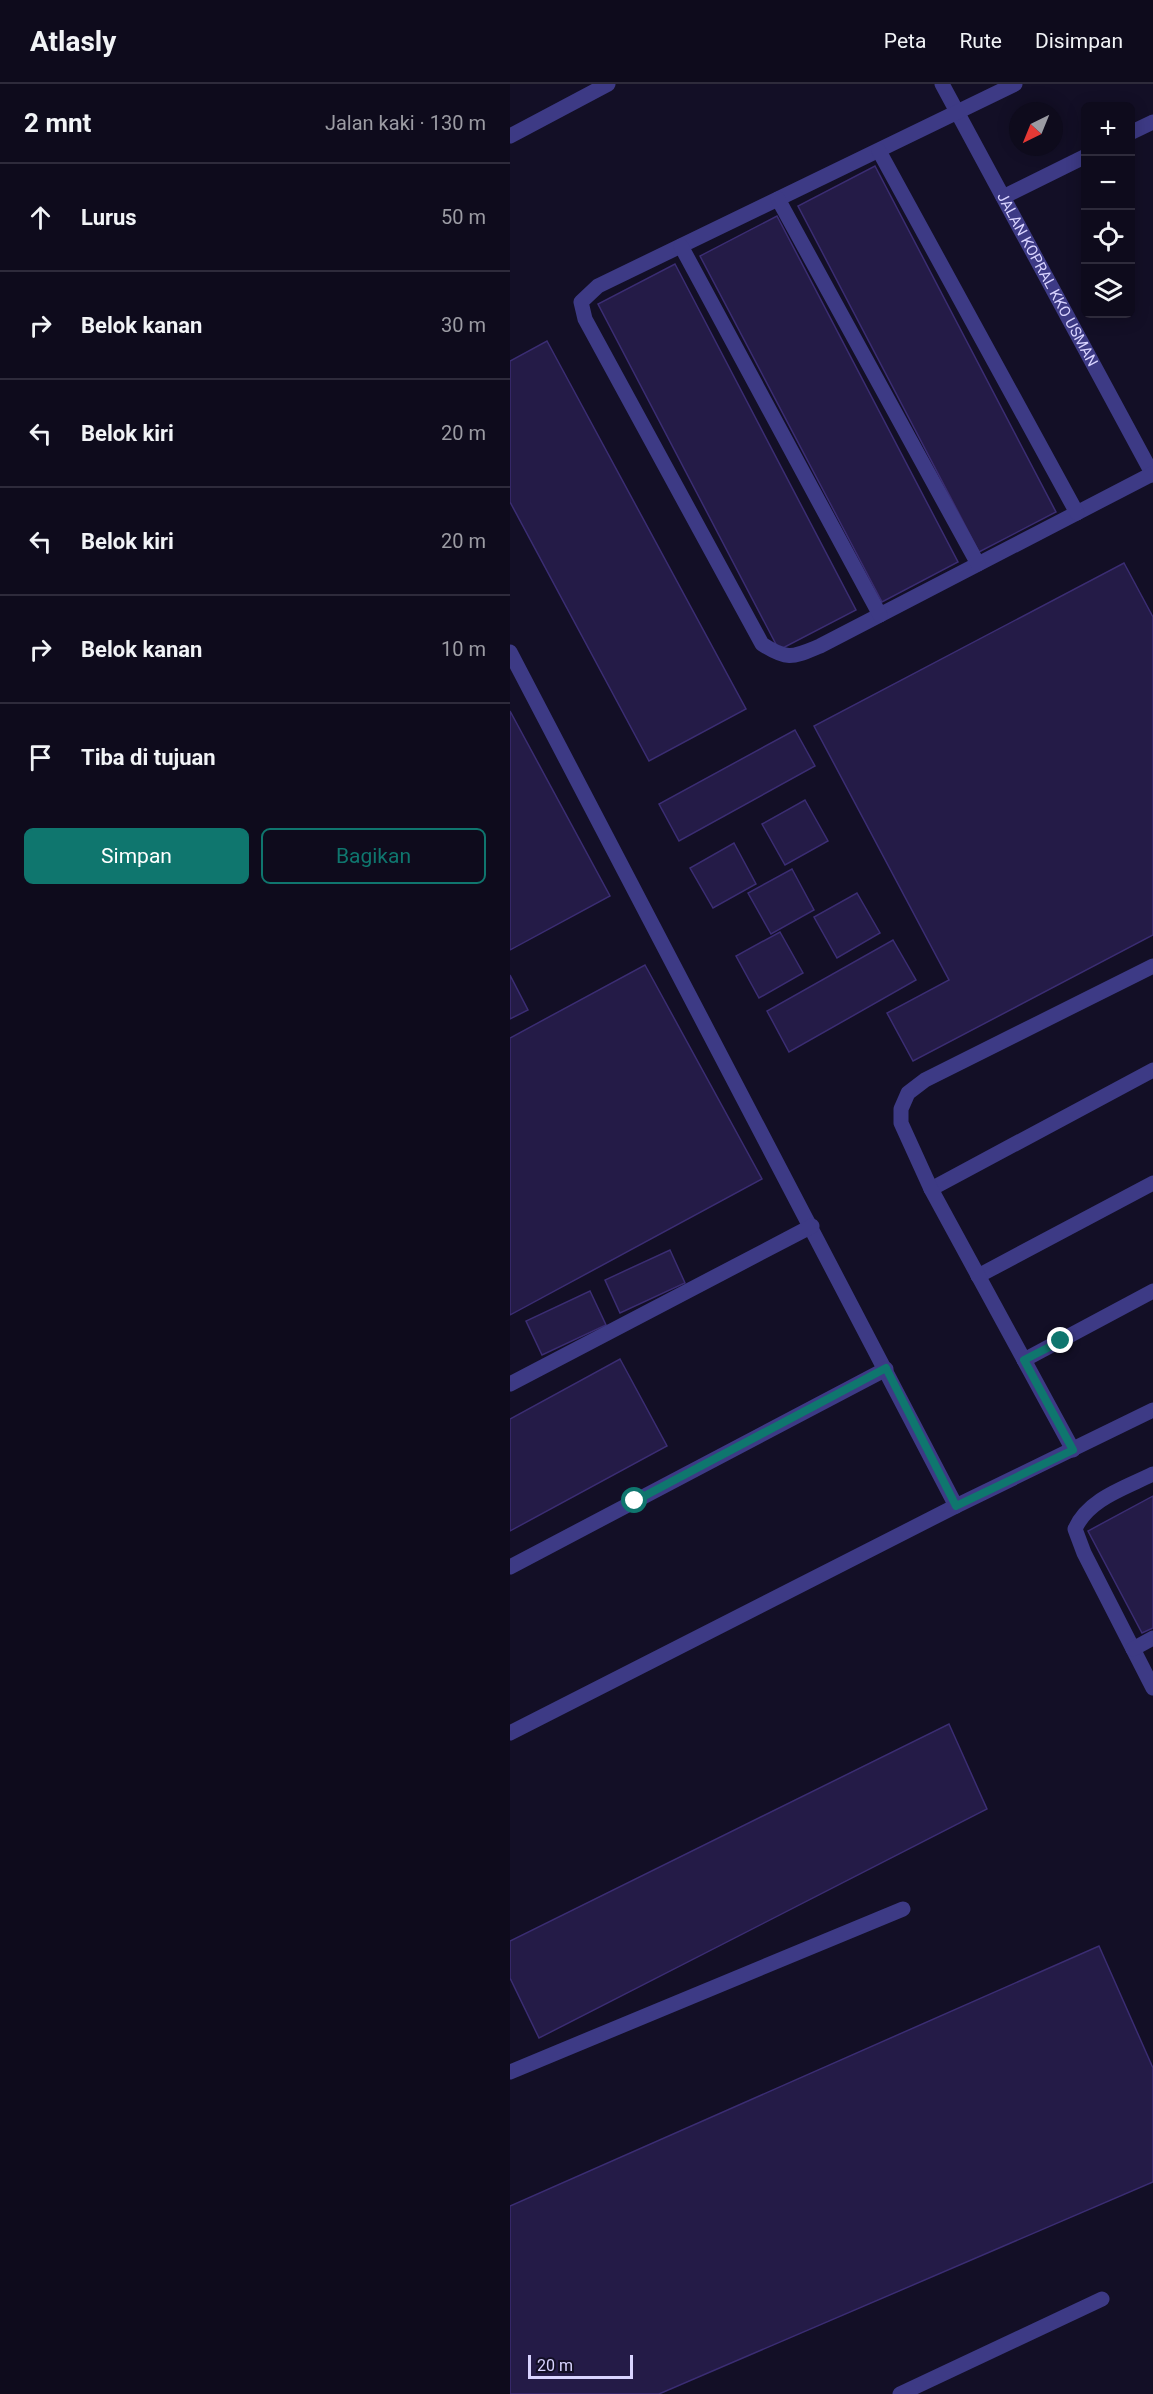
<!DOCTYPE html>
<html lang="id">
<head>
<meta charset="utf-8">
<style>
	body { margin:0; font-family:Roboto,sans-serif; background:#1c1929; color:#f1f3f6 }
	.controls { position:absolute; right:18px; top:18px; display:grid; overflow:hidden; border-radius:9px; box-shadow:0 3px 15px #0003 }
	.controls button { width:54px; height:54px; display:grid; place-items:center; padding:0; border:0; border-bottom:2px solid #2e2b3b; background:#0e0b1c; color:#f1f3f6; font:30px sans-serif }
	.compass { position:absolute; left:499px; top:18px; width:54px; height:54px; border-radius:50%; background:#0e0b1c; box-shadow:0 3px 15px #0003; rotate:223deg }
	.scale { position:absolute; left:18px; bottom:15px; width:105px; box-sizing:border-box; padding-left:6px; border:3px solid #d9d4ff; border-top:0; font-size:16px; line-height:21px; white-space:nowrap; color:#d9d4ff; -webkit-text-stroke:4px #130f26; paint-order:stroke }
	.stop { position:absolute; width:18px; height:18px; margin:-14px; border:4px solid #0f766e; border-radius:50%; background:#fff }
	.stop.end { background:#0f766e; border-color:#fff; box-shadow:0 2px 6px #0008 }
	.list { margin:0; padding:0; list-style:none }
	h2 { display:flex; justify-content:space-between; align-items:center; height:78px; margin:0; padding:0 24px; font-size:26px }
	h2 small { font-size:20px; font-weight:400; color:#9b9ba3 }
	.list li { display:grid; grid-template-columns:39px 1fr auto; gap:18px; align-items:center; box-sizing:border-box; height:108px; padding:0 24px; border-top:2px solid #2e2b3b }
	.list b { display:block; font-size:22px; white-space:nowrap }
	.list em { font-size:20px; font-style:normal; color:#9b9ba3 }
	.actions { display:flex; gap:12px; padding:18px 24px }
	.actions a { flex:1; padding:14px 0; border:2px solid #0f766e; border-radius:9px; text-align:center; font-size:21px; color:#0f766e }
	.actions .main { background:#0f766e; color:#fff }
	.icon { flex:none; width:33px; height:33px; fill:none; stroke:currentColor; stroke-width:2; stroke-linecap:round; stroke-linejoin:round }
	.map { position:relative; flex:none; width:643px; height:2310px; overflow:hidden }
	header { display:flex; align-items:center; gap:36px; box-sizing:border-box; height:84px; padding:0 30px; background:#0e0b1c; border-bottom:2px solid #2e2b3b }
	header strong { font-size:28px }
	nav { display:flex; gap:33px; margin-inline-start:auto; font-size:21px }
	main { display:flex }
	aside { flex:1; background:#0e0b1c }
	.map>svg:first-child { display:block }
	.building { fill:#241b47; stroke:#3b2d73; stroke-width:1.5 }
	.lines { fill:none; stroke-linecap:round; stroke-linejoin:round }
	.lane { stroke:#3d3a85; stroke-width:15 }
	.route { stroke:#0f766e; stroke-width:8 }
	.labels { text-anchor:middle; stroke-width:4.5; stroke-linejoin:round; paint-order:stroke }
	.street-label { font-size:15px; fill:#d9d4ff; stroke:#130f26 }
</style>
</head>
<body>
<header>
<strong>Atlasly</strong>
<nav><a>Peta</a><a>Rute</a><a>Disimpan</a></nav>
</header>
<main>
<aside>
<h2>2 mnt<small>Jalan kaki · 130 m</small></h2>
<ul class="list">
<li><svg class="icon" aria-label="ahead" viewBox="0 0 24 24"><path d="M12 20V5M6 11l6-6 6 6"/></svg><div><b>Lurus</b></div><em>50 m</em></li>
<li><svg class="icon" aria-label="right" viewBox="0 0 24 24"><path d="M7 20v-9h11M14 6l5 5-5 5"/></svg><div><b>Belok kanan</b></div><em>30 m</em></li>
<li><svg class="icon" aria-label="left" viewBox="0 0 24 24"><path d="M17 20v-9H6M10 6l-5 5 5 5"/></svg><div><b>Belok kiri</b></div><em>20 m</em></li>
<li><svg class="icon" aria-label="left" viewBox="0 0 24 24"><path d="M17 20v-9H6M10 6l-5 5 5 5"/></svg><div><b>Belok kiri</b></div><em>20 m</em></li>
<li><svg class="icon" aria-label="right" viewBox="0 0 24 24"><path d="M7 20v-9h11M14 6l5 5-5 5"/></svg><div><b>Belok kanan</b></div><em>10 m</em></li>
<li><svg class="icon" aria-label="arrive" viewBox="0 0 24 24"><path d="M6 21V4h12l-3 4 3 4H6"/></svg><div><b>Tiba di tujuan</b></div></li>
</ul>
<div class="actions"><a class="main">Simpan</a><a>Bagikan</a></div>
</aside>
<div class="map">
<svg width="643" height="2310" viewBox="0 0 643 2310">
	<rect width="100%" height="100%" fill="#130f26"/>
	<g class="building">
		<polygon points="365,82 546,428 469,468 288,122"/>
		<polygon points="267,132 448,478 372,518 190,172"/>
		<polygon points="165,180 346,526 269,566 88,220"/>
		<polygon points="37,257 236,625 139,677 0,418 0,277"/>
		<polygon points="614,479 643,533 643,851 403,977 377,929 439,896 304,642"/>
		<polygon points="0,627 100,812 0,866"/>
		<polygon points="285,646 305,682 169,757 149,720"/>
		<polygon points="295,716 318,757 275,781 252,740"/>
		<polygon points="224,759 246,800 203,824 180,784"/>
		<polygon points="282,785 304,826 261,850 238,809"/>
		<polygon points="347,809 370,849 327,874 304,833"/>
		<polygon points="270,848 293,889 249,914 226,872"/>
		<polygon points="383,856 406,896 279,968 257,927"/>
		<polygon points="135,881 252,1095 0,1231 0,954"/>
		<polygon points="0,891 18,926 0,935"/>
		<polygon points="160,1166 175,1199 110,1229 95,1196"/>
		<polygon points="80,1207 96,1241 32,1271 16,1237"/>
		<polygon points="110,1275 157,1362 0,1447 0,1335"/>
		<polygon points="643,1412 643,1544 632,1549 578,1447"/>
		<polygon points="439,1640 477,1725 29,1954 0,1894 0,1857"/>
		<polygon points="589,1862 643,1984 643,2098 149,2310 0,2310 0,2122"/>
	</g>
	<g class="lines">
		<g class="lane">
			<path id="s1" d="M432,0L643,391"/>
			<path d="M505,0L88,202L71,218L75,235L252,560C278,577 283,573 310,562L642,390"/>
			<polyline points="620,49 643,38"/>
			<polyline points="0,52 98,0"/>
			<polyline points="369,67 567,429"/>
			<polyline points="493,113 576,72"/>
			<polyline points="268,115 468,480"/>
			<polyline points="171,162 370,531"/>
			<polyline points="0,568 446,1422"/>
			<polyline points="421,1105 643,986"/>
			<polyline points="468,1192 643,1099"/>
			<polyline points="514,1276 643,1207"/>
			<polyline points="0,1300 302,1142"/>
			<polyline points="563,1366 421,1105 391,1039 391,1025 398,1009 415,996 643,882"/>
			<path d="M643,1390C615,1404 578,1415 565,1445L574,1469L643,1604"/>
			<polyline points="0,1483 376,1285"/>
			<polyline points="623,1565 643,1554"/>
			<polyline points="0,1649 446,1422 643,1326"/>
			<polyline points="0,1988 393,1825"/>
			<polyline points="390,2310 592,2215"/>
		</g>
	</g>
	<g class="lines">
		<polyline class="route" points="125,1417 376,1284 446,1422 563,1366 514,1276 551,1257"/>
	</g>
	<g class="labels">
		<g class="street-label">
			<text dy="5" stroke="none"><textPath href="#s1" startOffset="222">JALAN KOPRAL KKO USMAN</textPath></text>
		</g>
	</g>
</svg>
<div class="controls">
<button>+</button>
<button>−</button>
<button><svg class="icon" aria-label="locate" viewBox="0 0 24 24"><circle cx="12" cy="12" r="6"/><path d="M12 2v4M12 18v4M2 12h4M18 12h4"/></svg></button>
<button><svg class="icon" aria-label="layers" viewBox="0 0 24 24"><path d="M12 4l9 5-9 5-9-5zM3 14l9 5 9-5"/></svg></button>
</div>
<svg class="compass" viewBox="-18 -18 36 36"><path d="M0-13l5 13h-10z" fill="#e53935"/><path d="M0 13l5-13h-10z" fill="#9b9ba3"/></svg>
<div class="scale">20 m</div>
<div class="stop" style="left:125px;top:1417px"></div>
<div class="stop end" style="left:551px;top:1257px"></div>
</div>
</main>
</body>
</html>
